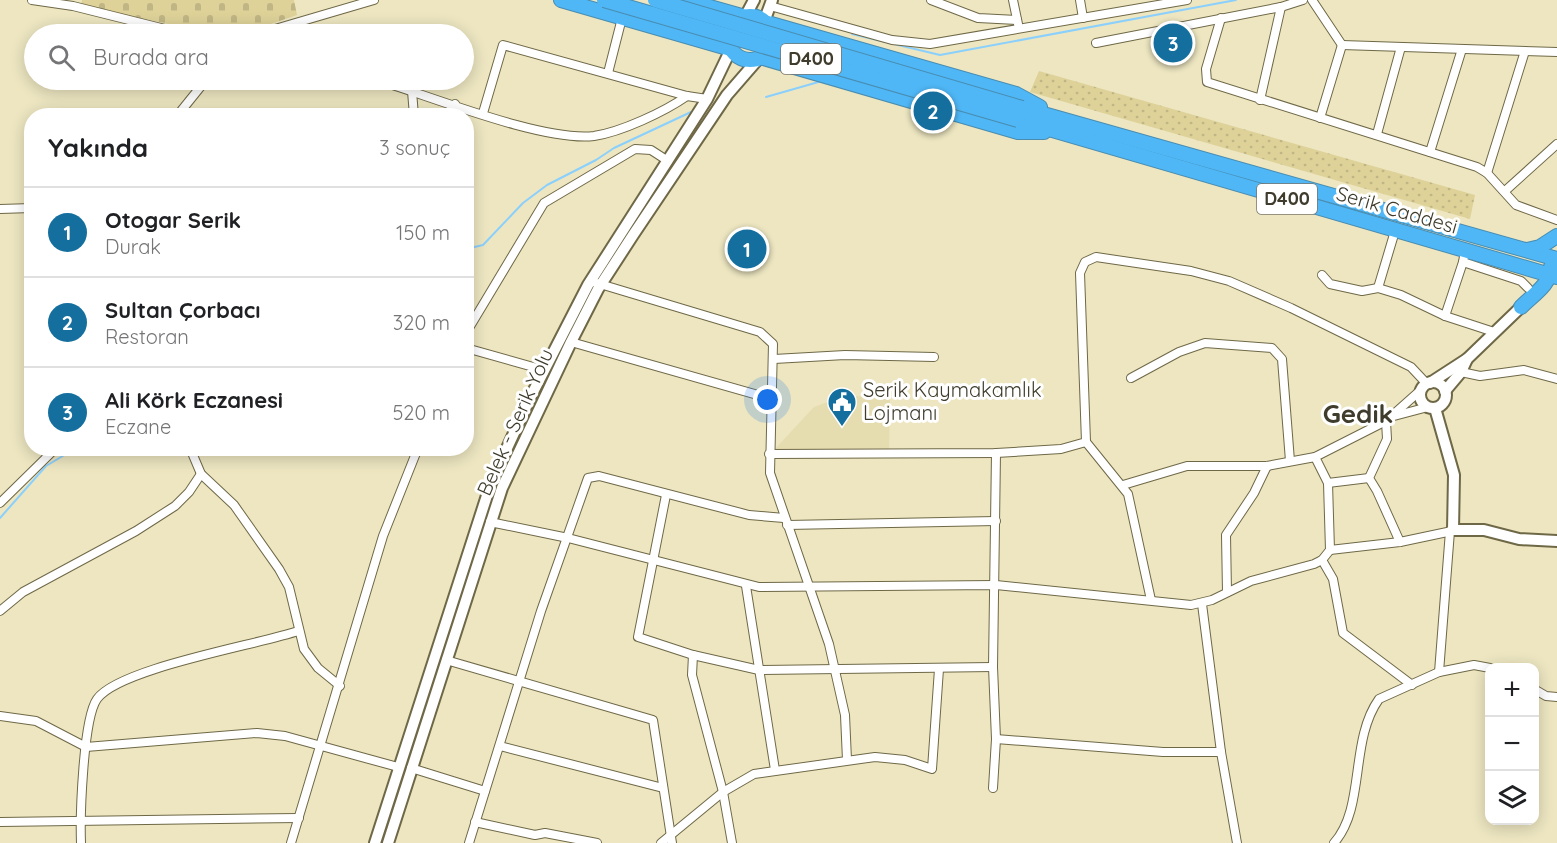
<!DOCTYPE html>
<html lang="tr">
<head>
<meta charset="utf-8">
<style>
	body { margin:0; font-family:Quicksand,sans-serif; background:#f6f6f6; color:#202124 }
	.controls { position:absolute; right:18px; bottom:18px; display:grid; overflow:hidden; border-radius:12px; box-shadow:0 3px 15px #0003 }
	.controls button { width:54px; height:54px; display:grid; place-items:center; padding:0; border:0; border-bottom:2px solid #e0e0e0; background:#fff; color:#202124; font:30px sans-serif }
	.you { position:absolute; left:768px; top:400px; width:21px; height:21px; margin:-15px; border:4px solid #fff; border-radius:50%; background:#1a73e8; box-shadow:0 0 0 9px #1a73e833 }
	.badge { display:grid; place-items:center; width:39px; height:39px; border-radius:50%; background:#156f9e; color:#fff; font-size:20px; font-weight:700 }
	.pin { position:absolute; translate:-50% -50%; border:3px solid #fff; box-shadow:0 2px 6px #0006 }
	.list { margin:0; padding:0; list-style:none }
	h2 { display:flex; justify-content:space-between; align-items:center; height:78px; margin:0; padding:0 24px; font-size:26px }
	h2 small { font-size:20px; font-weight:400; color:#757577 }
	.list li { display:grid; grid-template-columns:39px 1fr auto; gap:18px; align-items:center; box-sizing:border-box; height:90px; padding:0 24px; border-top:2px solid #e0e0e0 }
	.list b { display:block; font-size:22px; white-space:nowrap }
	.list p { margin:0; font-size:20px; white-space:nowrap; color:#757577 }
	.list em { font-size:20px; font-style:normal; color:#757577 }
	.icon { flex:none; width:33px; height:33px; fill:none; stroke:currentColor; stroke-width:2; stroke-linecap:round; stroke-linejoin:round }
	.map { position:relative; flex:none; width:1557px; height:843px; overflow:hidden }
	.search { position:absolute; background:#fff; box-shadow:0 3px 15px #0003; left:24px; top:24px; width:450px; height:66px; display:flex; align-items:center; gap:15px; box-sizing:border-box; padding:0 21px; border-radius:33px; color:#757577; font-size:22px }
	.panel { position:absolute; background:#fff; box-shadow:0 3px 15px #0003; left:24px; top:108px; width:450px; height:348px; border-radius:24px }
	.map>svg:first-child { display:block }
	.built { fill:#e5dcaf }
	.cemetery { fill:url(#cemetery-stones) }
	.park { fill:url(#park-dots) }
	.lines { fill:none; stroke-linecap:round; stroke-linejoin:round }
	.stream { stroke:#8bd0fd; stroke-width:2 }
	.street-casing { stroke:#6f6847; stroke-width:10 }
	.secondary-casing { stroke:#6f6847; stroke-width:14 }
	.highway-casing { stroke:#498cb0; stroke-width:16 }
	.street { stroke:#fff; stroke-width:8 }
	.secondary { stroke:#fff; stroke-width:10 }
	.highway { stroke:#4fb7f6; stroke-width:14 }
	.highway-bridge-casing { stroke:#498cb0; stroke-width:16; stroke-linecap:butt }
	.highway-bridge { stroke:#4fb7f6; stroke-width:14 }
	.labels { text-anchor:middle; stroke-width:6; stroke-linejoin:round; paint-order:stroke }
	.shield { fill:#fff; stroke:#79766c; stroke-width:1.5 }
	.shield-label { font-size:18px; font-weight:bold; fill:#3f3c2d }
	.street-label { font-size:20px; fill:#3f3c2d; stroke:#fff }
	.poi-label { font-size:20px; fill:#3f3c2d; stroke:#fff; text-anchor:start }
	.district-label { font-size:26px; font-weight:bold; fill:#3f3c2d; stroke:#fff }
</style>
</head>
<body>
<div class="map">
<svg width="1557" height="843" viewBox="0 0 1557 843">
	<defs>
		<pattern id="cemetery-stones" width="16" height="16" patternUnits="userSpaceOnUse" patternTransform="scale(1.5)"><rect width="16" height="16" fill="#ded299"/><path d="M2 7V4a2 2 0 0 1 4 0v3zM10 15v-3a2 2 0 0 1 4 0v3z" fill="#c0b584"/></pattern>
		<pattern id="park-dots" width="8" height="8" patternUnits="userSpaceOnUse" patternTransform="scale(1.5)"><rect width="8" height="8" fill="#ded299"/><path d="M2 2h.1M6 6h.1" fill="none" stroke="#c0b584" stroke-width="1.8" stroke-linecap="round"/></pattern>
	</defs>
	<rect width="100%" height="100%" fill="#ede6c1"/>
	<polygon class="built" points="844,396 890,397 889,451 775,449 814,407"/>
	<polygon class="cemetery" points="82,0 294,0 297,15 242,34 214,34 81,5"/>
	<polygon class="park" points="1039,71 1475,195 1470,219 1030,92"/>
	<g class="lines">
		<g class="stream">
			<polyline points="852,34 940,55 1236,0"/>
			<polyline points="766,97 822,81"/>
			<polyline points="466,249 483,245 523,203 547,185 596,160 614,148 691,112"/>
			<polyline points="0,518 46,466 76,448"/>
		</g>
		<g class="street-casing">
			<g id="street">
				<polyline points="32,0 73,6 185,34"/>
				<polyline points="931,0 978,18 1017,20"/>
				<polyline points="1013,0 1018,24"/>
				<polyline points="1080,0 1083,18"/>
				<polyline points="1312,0 1342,45"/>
				<polyline points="770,6 892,40 930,44 1187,0"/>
				<polyline points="1221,18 1206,69 1207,82 1477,167 1487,173 1516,205 1557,220"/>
				<polyline points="258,34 374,0"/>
				<polyline points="1096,43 1281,7 1303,0"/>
				<polyline points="1342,45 1557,52"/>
				<polyline points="608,73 622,18"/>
				<path d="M377,80C430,96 543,142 594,136C621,132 664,112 687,96"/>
				<polyline points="412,91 414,116"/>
				<polyline points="1260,100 1281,7"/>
				<polyline points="483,113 503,45 687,96 707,99"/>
				<polyline points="177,116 206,80"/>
				<polyline points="446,116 455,104"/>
				<polyline points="1320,118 1342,45"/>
				<polyline points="1377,134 1401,47"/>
				<polyline points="1430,152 1462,49"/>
				<polyline points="1487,173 1525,51"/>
				<polyline points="1505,191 1557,144"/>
				<polyline points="0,209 32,208"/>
				<polyline points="1465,251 1463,262 1521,281 1528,288"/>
				<polyline points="1322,275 1330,284 1362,291 1378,288 1401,295 1445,316 1494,332"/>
				<polyline points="590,281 760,332 773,344 770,473 829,644 845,715 847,760"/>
				<polyline points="1378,288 1395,231"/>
				<polyline points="1445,316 1463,262"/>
				<polyline points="466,333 544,203 635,149 651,150 668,161"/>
				<polyline points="571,342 772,399"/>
				<polyline points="466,348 544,370"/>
				<polyline points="774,359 845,355 934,357"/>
				<polyline points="1461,372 1480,376 1524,370 1557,379"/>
				<polyline points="1131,378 1179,352 1205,343 1272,348 1282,359 1290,461"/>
				<polyline points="1394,416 1428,407"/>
				<polyline points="1386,421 1387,439 1369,478 1377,491 1400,542"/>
				<polyline points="1086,442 1128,494 1151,600"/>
				<polyline points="190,448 201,474 234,505 279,569 289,587 304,649 318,668 340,686"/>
				<polyline points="769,454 996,453 1061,449 1086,442 1080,273 1085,262 1096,257 1191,271 1229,281 1291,308 1411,367 1427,384"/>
				<polyline points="1328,483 1369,478"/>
				<polyline points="1123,485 1187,466 1267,466 1315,457 1386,421 1422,389"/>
				<polyline points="666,495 638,637 693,655 759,670 993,667"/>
				<polyline points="0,503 56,448"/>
				<polyline points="490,522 568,538 759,587 996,585 1191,605 1212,600 1251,581 1314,564 1322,560 1330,550 1328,483 1315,457"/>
				<polyline points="787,525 996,521"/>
				<polyline points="1330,550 1400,542 1452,531"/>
				<polyline points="1322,560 1333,579 1343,633 1412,685"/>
				<polyline points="746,586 775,770"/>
				<polyline points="1227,592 1226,535 1254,493 1267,466"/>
				<polyline points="1202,604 1221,752 1237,843"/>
				<polyline points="0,611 23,592 136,531 175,506 189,492 201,474"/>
				<polyline points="693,655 692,675 723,792 732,843"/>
				<polyline points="446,660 653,720 672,843"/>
				<polyline points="1439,672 1450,531"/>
				<polyline points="1534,689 1546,696 1557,697"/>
				<polyline points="0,716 36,721 86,747 257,733 285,736 398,767"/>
				<polyline points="996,739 1163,752 1221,752"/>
				<polyline points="500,746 663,788"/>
				<polyline points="411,768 485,791"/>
				<polyline points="993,788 996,739 993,667 996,453"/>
				<polyline points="0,822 299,818"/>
				<polyline points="475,822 535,835 545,833 597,843"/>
				<path d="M81,843C80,816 83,719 97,699C119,668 257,645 298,631"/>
				<polyline points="291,843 383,536 418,448"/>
				<polyline points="469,843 541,611 588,478 599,476 749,515 784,518"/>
				<polyline points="661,843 723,792 754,774 875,757 905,760 932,769 939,669"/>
				<path d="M1334,843C1366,807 1349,741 1379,699L1439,672L1474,665L1490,668"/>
			</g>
		</g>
		<g class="secondary-casing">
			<g id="secondary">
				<polyline points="745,17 754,0"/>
				<polyline points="764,22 772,0"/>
				<circle cx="1433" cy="395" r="13"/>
				<polyline points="1430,383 1467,359"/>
				<polyline points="1445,391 1461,372 1467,359 1521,307"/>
				<polyline points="1435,408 1454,475 1453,530 1484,530 1519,539 1557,541"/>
				<polyline points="375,843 491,483 531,396 588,285 707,99 731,49"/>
				<polyline points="388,843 502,488 571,342 598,289 633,235 727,95 760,57"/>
			</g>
		</g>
		<g class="highway-casing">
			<g id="highway">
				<polyline points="561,0 731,49"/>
				<polyline points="685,0 745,17"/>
				<circle cx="750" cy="38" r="22"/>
				<polyline points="764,22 1016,94 1040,107"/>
				<polyline points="760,57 1018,132 1044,132"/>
				<polyline points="1022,108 1557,259"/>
				<polyline points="1018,120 1557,277"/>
				<polyline points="1527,250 1540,247 1557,236"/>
				<path d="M1521,307C1533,295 1551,284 1551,267"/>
			</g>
		</g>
		<use href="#street" class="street"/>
		<use href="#secondary" class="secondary"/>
		<use href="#highway" class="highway"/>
		<g class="highway-bridge-casing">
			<g id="highway-bridge">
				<polyline points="604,0 1018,120"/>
				<polyline points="655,0 1022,108"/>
			</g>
		</g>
		<use href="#highway-bridge" class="highway-bridge"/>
	</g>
	<defs>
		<g id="civic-pin" transform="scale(1.5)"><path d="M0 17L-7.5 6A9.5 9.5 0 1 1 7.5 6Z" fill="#156f9e" stroke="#fff"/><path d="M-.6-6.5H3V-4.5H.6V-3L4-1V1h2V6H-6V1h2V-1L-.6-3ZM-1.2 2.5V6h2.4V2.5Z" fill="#fff"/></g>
	</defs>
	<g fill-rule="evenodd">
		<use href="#civic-pin" x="842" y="402"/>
	</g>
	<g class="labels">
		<g class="shield">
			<rect x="781" y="44" width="60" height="30" rx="4.5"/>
			<rect x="1257" y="184" width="60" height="30" rx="4.5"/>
		</g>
		<g class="shield-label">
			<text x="811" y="65">D400</text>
			<text x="1287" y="205">D400</text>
		</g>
		<g class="street-label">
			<text transform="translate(1397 210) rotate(16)" y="7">Serik Caddesi</text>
			<text transform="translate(515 422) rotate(-66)" y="7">Belek - Serik Yolu</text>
		</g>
		<g class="poi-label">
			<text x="863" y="397">Serik Kaymakamlık<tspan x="863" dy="23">Lojmanı</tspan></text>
		</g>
		<g class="district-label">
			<text x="1358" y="423">Gedik</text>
		</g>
	</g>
</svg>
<div class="controls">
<button>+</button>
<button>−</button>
<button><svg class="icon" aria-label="layers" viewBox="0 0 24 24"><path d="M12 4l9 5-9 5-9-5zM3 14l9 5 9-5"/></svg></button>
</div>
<div class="you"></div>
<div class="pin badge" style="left:747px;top:249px">1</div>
<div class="pin badge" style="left:933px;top:111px">2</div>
<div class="pin badge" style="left:1173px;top:43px">3</div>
<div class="search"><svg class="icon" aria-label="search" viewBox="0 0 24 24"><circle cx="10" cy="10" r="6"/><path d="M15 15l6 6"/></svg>Burada ara</div>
<section class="panel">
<h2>Yakında<small>3 sonuç</small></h2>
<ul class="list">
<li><span class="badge">1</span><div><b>Otogar Serik</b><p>Durak</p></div><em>150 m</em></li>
<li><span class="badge">2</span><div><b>Sultan Çorbacı</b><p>Restoran</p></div><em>320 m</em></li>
<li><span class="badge">3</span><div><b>Ali Körk Eczanesi</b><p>Eczane</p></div><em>520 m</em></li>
</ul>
</section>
</div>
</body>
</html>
